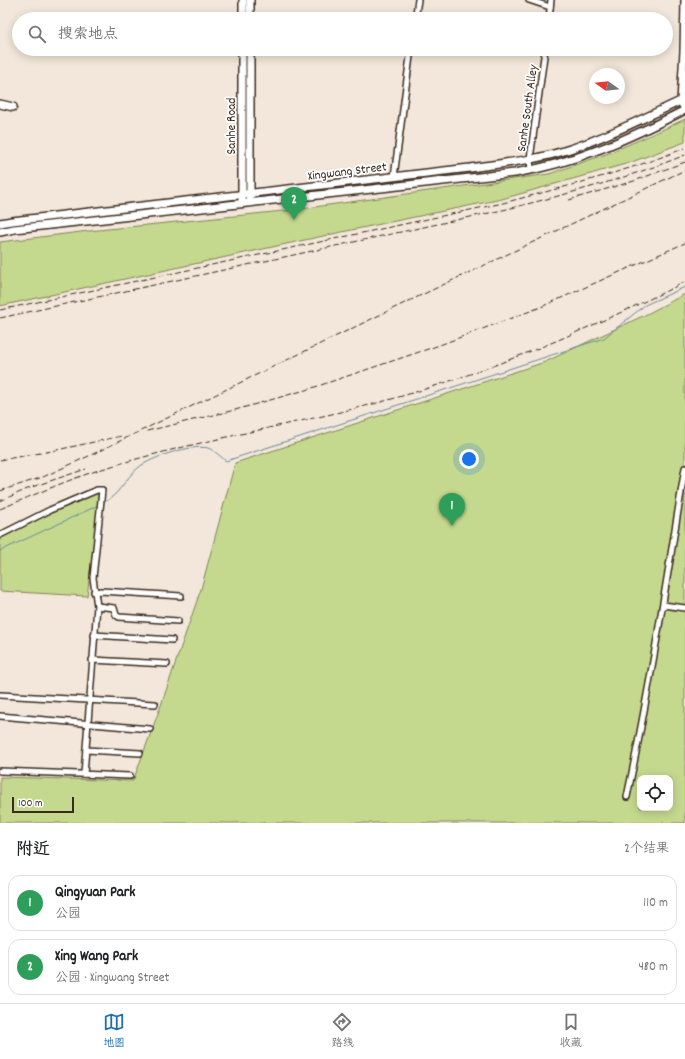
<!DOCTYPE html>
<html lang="zh">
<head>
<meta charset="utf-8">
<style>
	body { margin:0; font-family:Dekko,"LXGW WenKai TC",sans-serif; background:#f6f6f6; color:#202124 }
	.controls { position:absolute; right:12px; bottom:12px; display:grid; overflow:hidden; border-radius:8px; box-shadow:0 2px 10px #0003 }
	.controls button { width:36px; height:36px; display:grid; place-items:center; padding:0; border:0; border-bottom:1px solid #e0e0e0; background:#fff; color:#202124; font:20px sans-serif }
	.compass { position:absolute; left:589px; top:68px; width:36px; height:36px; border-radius:50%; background:#fff; box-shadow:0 2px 10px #0003; rotate:285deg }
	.scale { position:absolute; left:12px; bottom:10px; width:62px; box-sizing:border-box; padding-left:4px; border:2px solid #3b2a1e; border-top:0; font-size:11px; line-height:14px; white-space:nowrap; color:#3b2a1e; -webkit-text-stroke:3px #fff; paint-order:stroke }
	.you { position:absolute; left:469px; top:459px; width:14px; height:14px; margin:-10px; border:3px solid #fff; border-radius:50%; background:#1a73e8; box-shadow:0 0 0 6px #1a73e833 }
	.badge { display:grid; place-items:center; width:26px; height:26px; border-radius:50%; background:#1f6fb2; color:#fff; font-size:13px; font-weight:700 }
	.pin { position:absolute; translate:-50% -33px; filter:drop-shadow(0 1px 2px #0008) }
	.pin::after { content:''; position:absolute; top:21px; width:14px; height:12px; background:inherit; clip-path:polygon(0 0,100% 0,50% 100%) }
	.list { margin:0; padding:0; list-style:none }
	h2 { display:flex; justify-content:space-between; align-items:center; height:52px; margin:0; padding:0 16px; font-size:17px }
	h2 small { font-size:13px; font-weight:400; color:#757577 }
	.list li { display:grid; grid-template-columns:26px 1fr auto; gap:12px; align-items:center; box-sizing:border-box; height:56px; margin:0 8px 8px; padding:0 8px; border:1px solid #e0e0e0; border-radius:12px }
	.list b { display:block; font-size:15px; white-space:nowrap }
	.list p { margin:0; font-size:13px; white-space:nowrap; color:#757577 }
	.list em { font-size:13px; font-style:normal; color:#757577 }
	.icon { flex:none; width:22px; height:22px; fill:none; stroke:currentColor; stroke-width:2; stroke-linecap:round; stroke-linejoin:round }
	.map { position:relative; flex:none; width:685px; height:823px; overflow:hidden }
	.search { position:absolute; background:#fff; box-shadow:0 2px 10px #0003; left:12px; right:12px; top:12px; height:44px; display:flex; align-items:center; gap:10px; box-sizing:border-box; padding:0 14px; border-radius:22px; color:#757577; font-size:15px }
	.sheet { height:180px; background:#fff }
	nav { display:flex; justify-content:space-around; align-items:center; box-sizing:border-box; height:56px; border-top:1px solid #e0e0e0; background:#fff; font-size:11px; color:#757577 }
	nav a { display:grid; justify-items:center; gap:2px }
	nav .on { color:#1f6fb2 }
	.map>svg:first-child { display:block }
	.green { fill:#c4d98e; stroke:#808256; fill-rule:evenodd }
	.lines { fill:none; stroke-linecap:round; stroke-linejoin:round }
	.stream { stroke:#6a8998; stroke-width:1 }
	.street-casing { stroke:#3b2a1e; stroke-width:8 }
	.secondary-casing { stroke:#3b2a1e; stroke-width:10 }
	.street { stroke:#fff; stroke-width:5 }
	.secondary { stroke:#fff; stroke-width:7 }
	.rail { stroke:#3b2a1e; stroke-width:1; stroke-dasharray:6 3; stroke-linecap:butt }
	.labels { text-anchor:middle; stroke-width:3.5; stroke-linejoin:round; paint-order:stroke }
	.street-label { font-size:13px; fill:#3b2a1e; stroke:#fff }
</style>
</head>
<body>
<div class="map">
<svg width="685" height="823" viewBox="0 0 685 823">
	<rect width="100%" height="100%" fill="#f2e7da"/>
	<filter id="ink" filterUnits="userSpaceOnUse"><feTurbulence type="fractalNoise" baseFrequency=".025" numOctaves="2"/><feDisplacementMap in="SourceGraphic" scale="8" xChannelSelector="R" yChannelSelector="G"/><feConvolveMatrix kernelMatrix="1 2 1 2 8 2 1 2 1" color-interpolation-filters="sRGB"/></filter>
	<g filter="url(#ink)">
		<g class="green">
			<polygon points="685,119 685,142 629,163 502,199 337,233 0,306 0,242 89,231 293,210 549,174 609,153 662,130"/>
			<path d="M685,294V823H0V777L133,781L160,708L201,589L235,463L545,362L647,314ZM640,778H670V808H640Z"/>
			<polygon points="101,490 87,596 0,591 0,535"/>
		</g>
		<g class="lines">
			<g class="stream">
				<path d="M103,503C120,495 125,478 138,468C151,457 192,444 208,448C214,450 221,457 226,461L604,338L645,305L685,287"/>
				<polyline points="0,551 99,505"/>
			</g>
			<g class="street-casing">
				<g id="street">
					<polyline points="529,0 550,7"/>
					<polyline points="415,19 418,0"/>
					<polyline points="549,19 551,0"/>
					<polyline points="531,170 530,159 545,49"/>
					<polyline points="394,177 411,49"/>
					<polyline points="0,535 50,510 97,490 102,490 93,578 97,606 84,774"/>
					<polyline points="94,592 101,591 181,596"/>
					<polyline points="663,605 685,608"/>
					<polyline points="97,606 114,608 116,615 119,617 178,621"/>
					<polyline points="94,635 172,640"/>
					<polyline points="92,660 167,664"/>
					<polyline points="0,695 155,704"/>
					<polyline points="0,716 150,729"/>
					<polyline points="86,750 140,753"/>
					<polyline points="0,771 130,776"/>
					<path d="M627,797C650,688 667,578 685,468"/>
				</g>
			</g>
			<g class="secondary-casing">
				<g id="secondary">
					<polyline points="250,0 250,19"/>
					<polyline points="685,0 684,51 681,101 685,110"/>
					<polyline points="243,19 243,0"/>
					<polyline points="250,49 250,197"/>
					<polyline points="0,104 13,107"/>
					<polyline points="242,199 242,49"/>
					<path d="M0,223L12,221L470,168C504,163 538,160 570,149C610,136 647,116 685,99"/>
					<path d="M0,232L14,229L515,173C576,163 630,138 685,110"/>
				</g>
			</g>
			<use href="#street" class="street"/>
			<use href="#secondary" class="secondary"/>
			<g class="rail">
				<polyline points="569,200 634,181 685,162"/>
				<path d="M0,310L503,203C564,187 626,172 685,148"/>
				<path d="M0,318L503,210C564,195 626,179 685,155"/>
				<polyline points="147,431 235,410 309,389 437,346 541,307 685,243"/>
				<polyline points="0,460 52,451 122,436"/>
				<polyline points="0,491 43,477 91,455 390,310 685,170"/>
				<polyline points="0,501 32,487 86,469"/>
				<path d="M0,509C34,495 67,480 102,469C193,441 288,426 381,402C487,373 587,330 685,282"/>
			</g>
		</g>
	</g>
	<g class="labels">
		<g class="street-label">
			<text transform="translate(526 108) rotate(-82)" y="5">Sanhe South Alley</text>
			<text transform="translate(230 126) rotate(-90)" y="5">Sanhe Road</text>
			<text transform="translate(347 170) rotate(-7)" y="5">Xingwang Street</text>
		</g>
	</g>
</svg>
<div class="controls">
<button><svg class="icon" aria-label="locate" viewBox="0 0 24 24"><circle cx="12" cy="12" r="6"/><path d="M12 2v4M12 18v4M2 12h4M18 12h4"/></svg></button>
</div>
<svg class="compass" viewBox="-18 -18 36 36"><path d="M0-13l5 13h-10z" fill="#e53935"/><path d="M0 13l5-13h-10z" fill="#757577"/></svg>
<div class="scale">100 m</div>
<div class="you"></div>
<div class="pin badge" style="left:452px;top:526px;background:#2e9e5b">1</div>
<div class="pin badge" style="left:294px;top:220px;background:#2e9e5b">2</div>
<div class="search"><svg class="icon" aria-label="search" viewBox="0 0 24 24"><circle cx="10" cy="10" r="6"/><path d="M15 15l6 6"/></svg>搜索地点</div>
</div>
<section class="sheet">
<h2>附近<small>2个结果</small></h2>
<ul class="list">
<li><span class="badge" style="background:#2e9e5b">1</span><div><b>Qingyuan Park</b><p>公园</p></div><em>110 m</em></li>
<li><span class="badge" style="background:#2e9e5b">2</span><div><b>Xing Wang Park</b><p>公园 · Xingwang Street</p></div><em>480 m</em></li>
</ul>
</section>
<nav>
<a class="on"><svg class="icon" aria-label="map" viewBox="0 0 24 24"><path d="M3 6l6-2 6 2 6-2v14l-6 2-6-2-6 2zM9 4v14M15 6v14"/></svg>地图</a>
<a><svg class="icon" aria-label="directions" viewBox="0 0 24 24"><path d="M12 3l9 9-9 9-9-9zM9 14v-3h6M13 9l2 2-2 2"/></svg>路线</a>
<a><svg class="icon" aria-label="saved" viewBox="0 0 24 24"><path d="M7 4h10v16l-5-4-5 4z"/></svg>收藏</a>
</nav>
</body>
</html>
